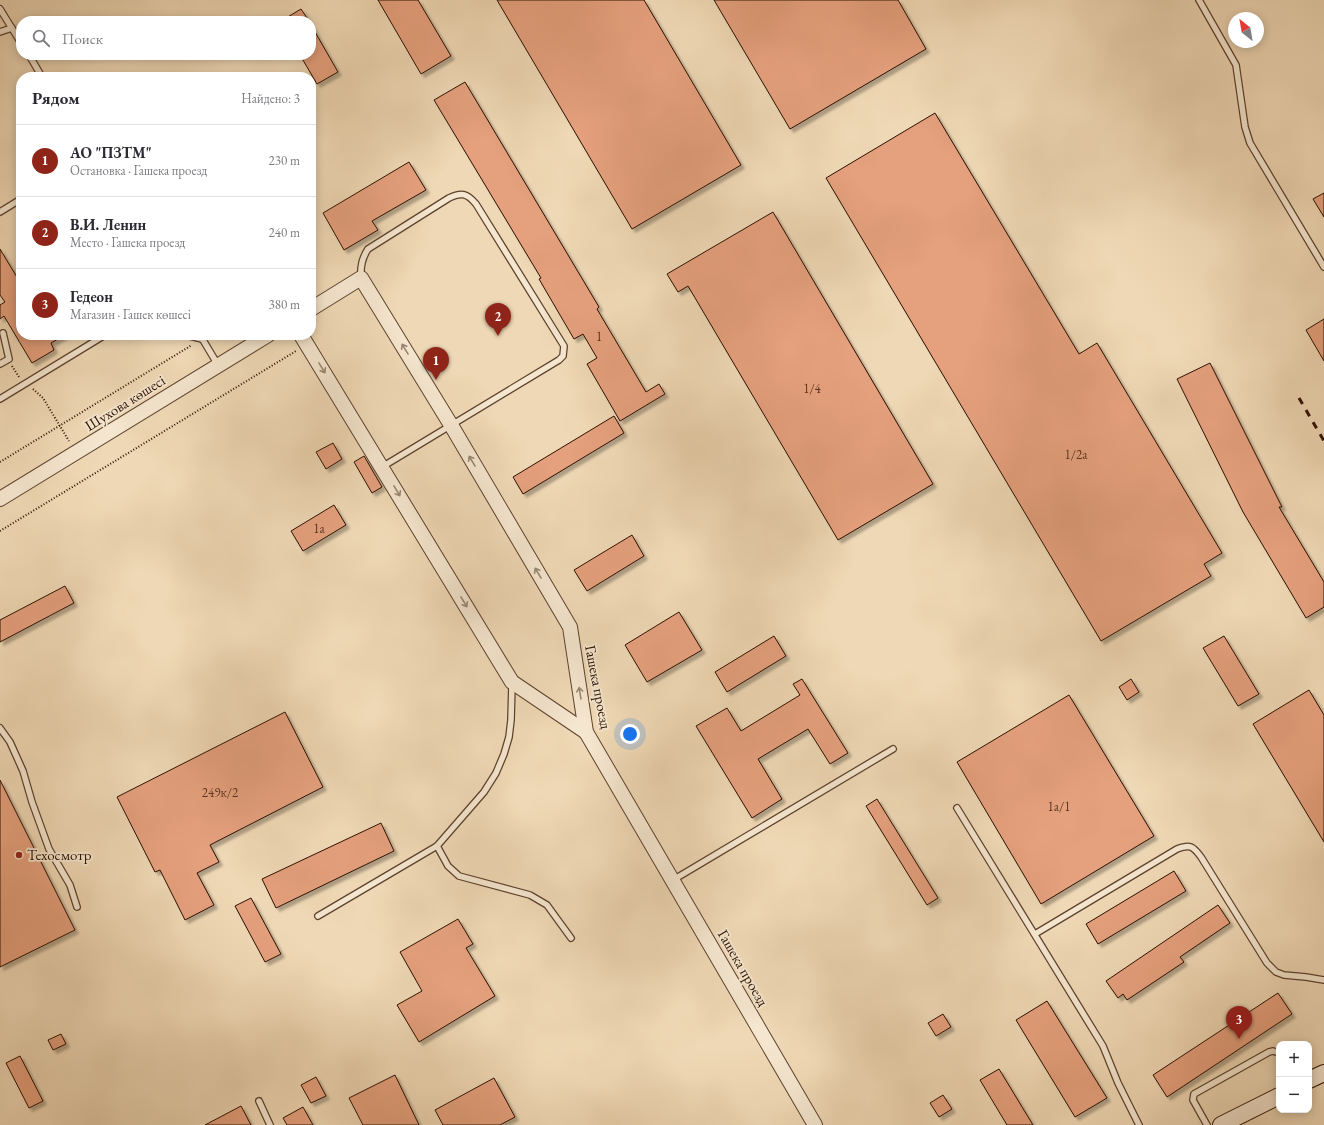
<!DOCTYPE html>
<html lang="ru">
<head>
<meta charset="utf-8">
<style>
	body { margin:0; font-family:"EB Garamond",serif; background:#f7f7f7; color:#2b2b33 }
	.controls { position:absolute; right:12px; bottom:12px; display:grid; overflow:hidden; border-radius:8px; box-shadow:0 2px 10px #0003 }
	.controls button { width:36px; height:36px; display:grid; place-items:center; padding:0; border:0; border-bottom:1px solid #e1e1e2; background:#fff; color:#2b2b33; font:20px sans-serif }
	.compass { position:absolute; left:1228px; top:12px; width:36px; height:36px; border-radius:50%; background:#fff; box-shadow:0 2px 10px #0003; rotate:329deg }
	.you { position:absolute; left:630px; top:734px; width:14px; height:14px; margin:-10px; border:3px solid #fff; border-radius:50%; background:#1a73e8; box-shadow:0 0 0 6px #1a73e833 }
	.badge { display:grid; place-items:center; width:26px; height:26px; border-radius:50%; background:#8f2418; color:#fff; font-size:13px; font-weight:700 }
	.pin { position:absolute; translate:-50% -33px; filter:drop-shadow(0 1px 2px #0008) }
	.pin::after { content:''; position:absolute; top:21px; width:14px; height:12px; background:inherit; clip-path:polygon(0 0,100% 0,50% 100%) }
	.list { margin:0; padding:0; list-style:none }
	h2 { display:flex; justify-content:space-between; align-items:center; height:52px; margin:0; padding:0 16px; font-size:17px }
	h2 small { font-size:13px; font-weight:400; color:#7c7c81 }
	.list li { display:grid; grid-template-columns:26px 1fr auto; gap:12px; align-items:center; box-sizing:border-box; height:72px; padding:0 16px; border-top:1px solid #e1e1e2 }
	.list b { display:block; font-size:15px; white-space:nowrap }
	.list p { margin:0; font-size:13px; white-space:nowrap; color:#7c7c81 }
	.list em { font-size:13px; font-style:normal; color:#7c7c81 }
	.icon { flex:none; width:22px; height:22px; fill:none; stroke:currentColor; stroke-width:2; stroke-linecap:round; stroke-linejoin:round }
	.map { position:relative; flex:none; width:1324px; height:1125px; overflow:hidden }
	.search { position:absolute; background:#fff; box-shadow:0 2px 10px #0003; left:16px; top:16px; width:300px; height:44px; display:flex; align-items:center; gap:10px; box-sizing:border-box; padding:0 14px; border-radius:16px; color:#7c7c81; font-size:15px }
	.panel { position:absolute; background:#fff; box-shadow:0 2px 10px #0003; left:16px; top:72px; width:300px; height:268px; border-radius:16px }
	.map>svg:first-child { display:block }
	.building { fill:#e5a07d; stroke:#2c1000; filter:url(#shadow) }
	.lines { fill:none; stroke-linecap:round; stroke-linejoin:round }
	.service-casing { stroke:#5d422d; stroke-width:8 }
	.tertiary-casing { stroke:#5d422d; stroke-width:16 }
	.secondary-casing { stroke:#2c1000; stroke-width:18 }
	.path { stroke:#2c1000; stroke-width:2; stroke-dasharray:1 2; stroke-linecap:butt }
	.service { stroke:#f5e6cf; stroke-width:5.5 }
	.tertiary { stroke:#f5e6cf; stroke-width:14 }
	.secondary { stroke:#f5e6cf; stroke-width:16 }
	.rail { stroke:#2c1000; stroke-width:3; stroke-dasharray:7 7; stroke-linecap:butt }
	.oneway { stroke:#9b8672 }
	.poi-dot { fill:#8f2418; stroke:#f5e6cf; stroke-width:1.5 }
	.labels { text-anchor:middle; stroke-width:3.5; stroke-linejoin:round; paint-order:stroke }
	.number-label { font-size:13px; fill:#5a341f }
	.street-label { font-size:15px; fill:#2c1000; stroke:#f5e6cf }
	.poi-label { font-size:15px; fill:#2c1000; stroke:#f5e6cf; text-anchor:start }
</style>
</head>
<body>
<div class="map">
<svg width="1324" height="1125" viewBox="0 0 1324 1125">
	<defs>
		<filter id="shadow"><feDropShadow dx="3.5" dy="3.5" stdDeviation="1" flood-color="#0004"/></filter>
	</defs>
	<rect width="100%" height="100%" fill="#efd8b5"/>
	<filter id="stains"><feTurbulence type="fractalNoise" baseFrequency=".005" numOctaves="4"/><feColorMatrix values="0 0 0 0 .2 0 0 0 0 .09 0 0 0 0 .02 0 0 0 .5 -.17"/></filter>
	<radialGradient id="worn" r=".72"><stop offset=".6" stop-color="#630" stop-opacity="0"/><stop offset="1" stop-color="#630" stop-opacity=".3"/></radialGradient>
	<g class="building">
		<polygon points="378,0 418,0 451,56 421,74"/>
		<polygon points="497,0 644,0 741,165 632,229"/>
		<polygon points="714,0 898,0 926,49 790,129"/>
		<polygon points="301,9 309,21 281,21"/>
		<polygon points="311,25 338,72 317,84 300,55 311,55"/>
		<polygon points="465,82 599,307 597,309 646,392 659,384 665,394 620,421 587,364 597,358 583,334 574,339 539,279 541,278 434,100"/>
		<polygon points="935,113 1079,354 1097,343 1222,553 1204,564 1211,576 1101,641 826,178"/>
		<polygon points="409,162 426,190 372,221 378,230 344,250 323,213"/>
		<polygon points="1324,193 1324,217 1313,199"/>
		<polygon points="773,212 933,484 838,540 688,286 678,292 667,274"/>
		<polygon points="0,249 21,284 21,335 65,335 51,343 54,350 32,363 4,316 0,319 0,305 5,302 0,295"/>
		<polygon points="1324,319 1324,361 1306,330"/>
		<polygon points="1210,363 1282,507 1279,507 1324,582 1324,607 1306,618 1243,512 1177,379"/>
		<polygon points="614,416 624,433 523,494 513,477"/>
		<polygon points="333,443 342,459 326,469 316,452"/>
		<polygon points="364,456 382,487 372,493 354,462"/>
		<polygon points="334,505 346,525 303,551 291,531"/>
		<polygon points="632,535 644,556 587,591 574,570"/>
		<polygon points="65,586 74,603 0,642 0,620"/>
		<polygon points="679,612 702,650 647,682 625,645"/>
		<polygon points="774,636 786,656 727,692 715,672"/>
		<polygon points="1224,636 1259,694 1238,706 1203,648"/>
		<polygon points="802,679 848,753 830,764 808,729 758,759 782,799 752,818 696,726 727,708 741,731 800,695 793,684"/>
		<polygon points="1131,679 1139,692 1127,700 1119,687"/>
		<polygon points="1309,690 1324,715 1324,842 1253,724"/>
		<polygon points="1069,695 1154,836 1041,904 957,762"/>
		<polygon points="285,712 323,787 210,845 219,862 197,873 214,905 185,920 160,870 155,872 117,797"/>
		<polygon points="0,780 75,930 0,967"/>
		<polygon points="877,799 938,898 927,905 866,806"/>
		<polygon points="381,823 394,851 276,908 262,879"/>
		<polygon points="1174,871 1186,891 1098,944 1086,924"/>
		<polygon points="251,898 281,954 265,962 235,906"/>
		<polygon points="1218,905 1230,923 1180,957 1184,962 1127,1000 1123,994 1118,998 1106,981"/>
		<polygon points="458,919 473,944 466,948 495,996 419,1042 397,1005 422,991 400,952"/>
		<polygon points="1278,993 1292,1014 1167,1097 1153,1075"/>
		<polygon points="1047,1001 1107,1098 1075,1117 1016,1020"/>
		<polygon points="943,1014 951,1027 936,1036 928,1023"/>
		<polygon points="61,1034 66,1044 53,1050 48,1040"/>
		<polygon points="20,1056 43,1101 29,1108 6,1063"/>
		<polygon points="999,1069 1033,1125 1007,1125 980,1080"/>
		<polygon points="395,1075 419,1125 363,1125 349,1098"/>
		<polygon points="316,1077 326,1096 311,1103 301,1085"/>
		<polygon points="494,1078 515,1117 500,1125 443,1125 435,1110"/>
		<polygon points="943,1095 952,1109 939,1117 930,1103"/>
		<polygon points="241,1106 251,1125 205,1125"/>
		<polygon points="303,1107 313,1125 287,1125 283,1118"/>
	</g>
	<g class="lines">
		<g class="service-casing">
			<g id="service">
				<polyline points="1199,0 1236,65 1245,127 1250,143 1324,267"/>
				<polyline points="0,9 21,43"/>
				<polyline points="0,32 12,28"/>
				<polyline points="29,55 42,77"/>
				<polyline points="0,212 21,199"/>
				<path d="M361,278C360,266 362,258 368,249L449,198C461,192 467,193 476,204L564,346L563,356L559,360L382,467"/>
				<polyline points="186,335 202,339"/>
				<polyline points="200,335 218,365"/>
				<polyline points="0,364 9,359 3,333"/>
				<polyline points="0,399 105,335"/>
				<polyline points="0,728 10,742 23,771 32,802 49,849 70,885 77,907"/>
				<polyline points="957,808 1103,1046 1118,1083 1139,1125"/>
				<polyline points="437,846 448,866 459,876 530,895 547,905 571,938"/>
				<polyline points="673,880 893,749"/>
				<polyline points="318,916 437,846 484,792 496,773 504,754 509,737 511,720 512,684"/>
				<path d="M1035,934L1177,849C1190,844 1193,846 1201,857L1267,963L1276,972L1284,975L1306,977L1324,980"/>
				<polyline points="259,1101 270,1125"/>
				<polyline points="1207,1125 1193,1100 1194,1094 1269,1052 1273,1051 1279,1053"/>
			</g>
		</g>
		<g class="tertiary-casing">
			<g id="tertiary">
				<polyline points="311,309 361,278 451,425 570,627 586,732 815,1125"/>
				<polyline points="301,335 512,682 586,732"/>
				<polyline points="0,499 268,335"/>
			</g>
		</g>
		<g class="secondary-casing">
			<g id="secondary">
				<polyline points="1309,1080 1324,1073"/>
				<polyline points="1221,1125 1279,1096"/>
			</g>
		</g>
		<g class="path">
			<polyline points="12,366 19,377"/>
			<polyline points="33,389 43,398 69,441"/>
			<polyline points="0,462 192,345"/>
			<polyline points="0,531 296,351"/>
		</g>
		<use href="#service" class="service"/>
		<use href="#tertiary" class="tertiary"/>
		<use href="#secondary" class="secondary"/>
		<polyline class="rail" points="1299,398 1324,441"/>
	</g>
	<defs><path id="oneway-shaft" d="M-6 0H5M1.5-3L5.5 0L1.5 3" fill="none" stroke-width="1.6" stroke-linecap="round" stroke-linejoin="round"/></defs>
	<g class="oneway">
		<use href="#oneway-shaft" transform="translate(405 349) rotate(-121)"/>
		<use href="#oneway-shaft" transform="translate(322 368) rotate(59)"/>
		<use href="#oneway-shaft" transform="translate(472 461) rotate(-121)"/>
		<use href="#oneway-shaft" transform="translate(397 491) rotate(59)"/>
		<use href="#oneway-shaft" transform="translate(538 573) rotate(-121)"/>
		<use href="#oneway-shaft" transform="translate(464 602) rotate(59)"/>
		<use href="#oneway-shaft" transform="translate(580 693) rotate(-99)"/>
	</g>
	<circle class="poi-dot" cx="19" cy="855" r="4"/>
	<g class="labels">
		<g class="number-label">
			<text x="599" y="341">1</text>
			<text x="812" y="393">1/4</text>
			<text x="1076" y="459">1/2а</text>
			<text x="319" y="533">1а</text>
			<text x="220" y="797">249к/2</text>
			<text x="1059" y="811">1а/1</text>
		</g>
		<g class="street-label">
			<text transform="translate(125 403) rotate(-32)" y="5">Шухова көшесі</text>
			<text transform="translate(598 687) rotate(79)" y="5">Гашека проезд</text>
			<text transform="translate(743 968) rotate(60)" y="5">Гашека проезд</text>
		</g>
		<g class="poi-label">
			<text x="27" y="860">Техосмотр</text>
		</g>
	</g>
	<rect width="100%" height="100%" filter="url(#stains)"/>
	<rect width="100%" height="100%" fill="url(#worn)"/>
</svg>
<div class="controls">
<button>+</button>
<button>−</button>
</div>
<svg class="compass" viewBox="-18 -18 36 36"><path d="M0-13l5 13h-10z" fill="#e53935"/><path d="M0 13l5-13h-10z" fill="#7c7c81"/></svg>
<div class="you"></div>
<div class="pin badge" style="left:436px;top:380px">1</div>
<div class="pin badge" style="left:498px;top:336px">2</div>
<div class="pin badge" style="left:1239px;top:1039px">3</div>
<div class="search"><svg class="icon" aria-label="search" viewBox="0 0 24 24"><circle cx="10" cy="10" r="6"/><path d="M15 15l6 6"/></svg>Поиск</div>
<section class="panel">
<h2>Рядом<small>Найдено: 3</small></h2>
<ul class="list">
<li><span class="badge">1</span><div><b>АО &quot;ПЗТМ&quot;</b><p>Остановка · Гашека проезд</p></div><em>230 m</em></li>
<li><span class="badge">2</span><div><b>В.И. Ленин</b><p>Место · Гашека проезд</p></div><em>240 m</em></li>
<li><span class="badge">3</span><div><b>Гедеон</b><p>Магазин · Гашек көшесі</p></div><em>380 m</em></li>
</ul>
</section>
</div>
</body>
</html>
